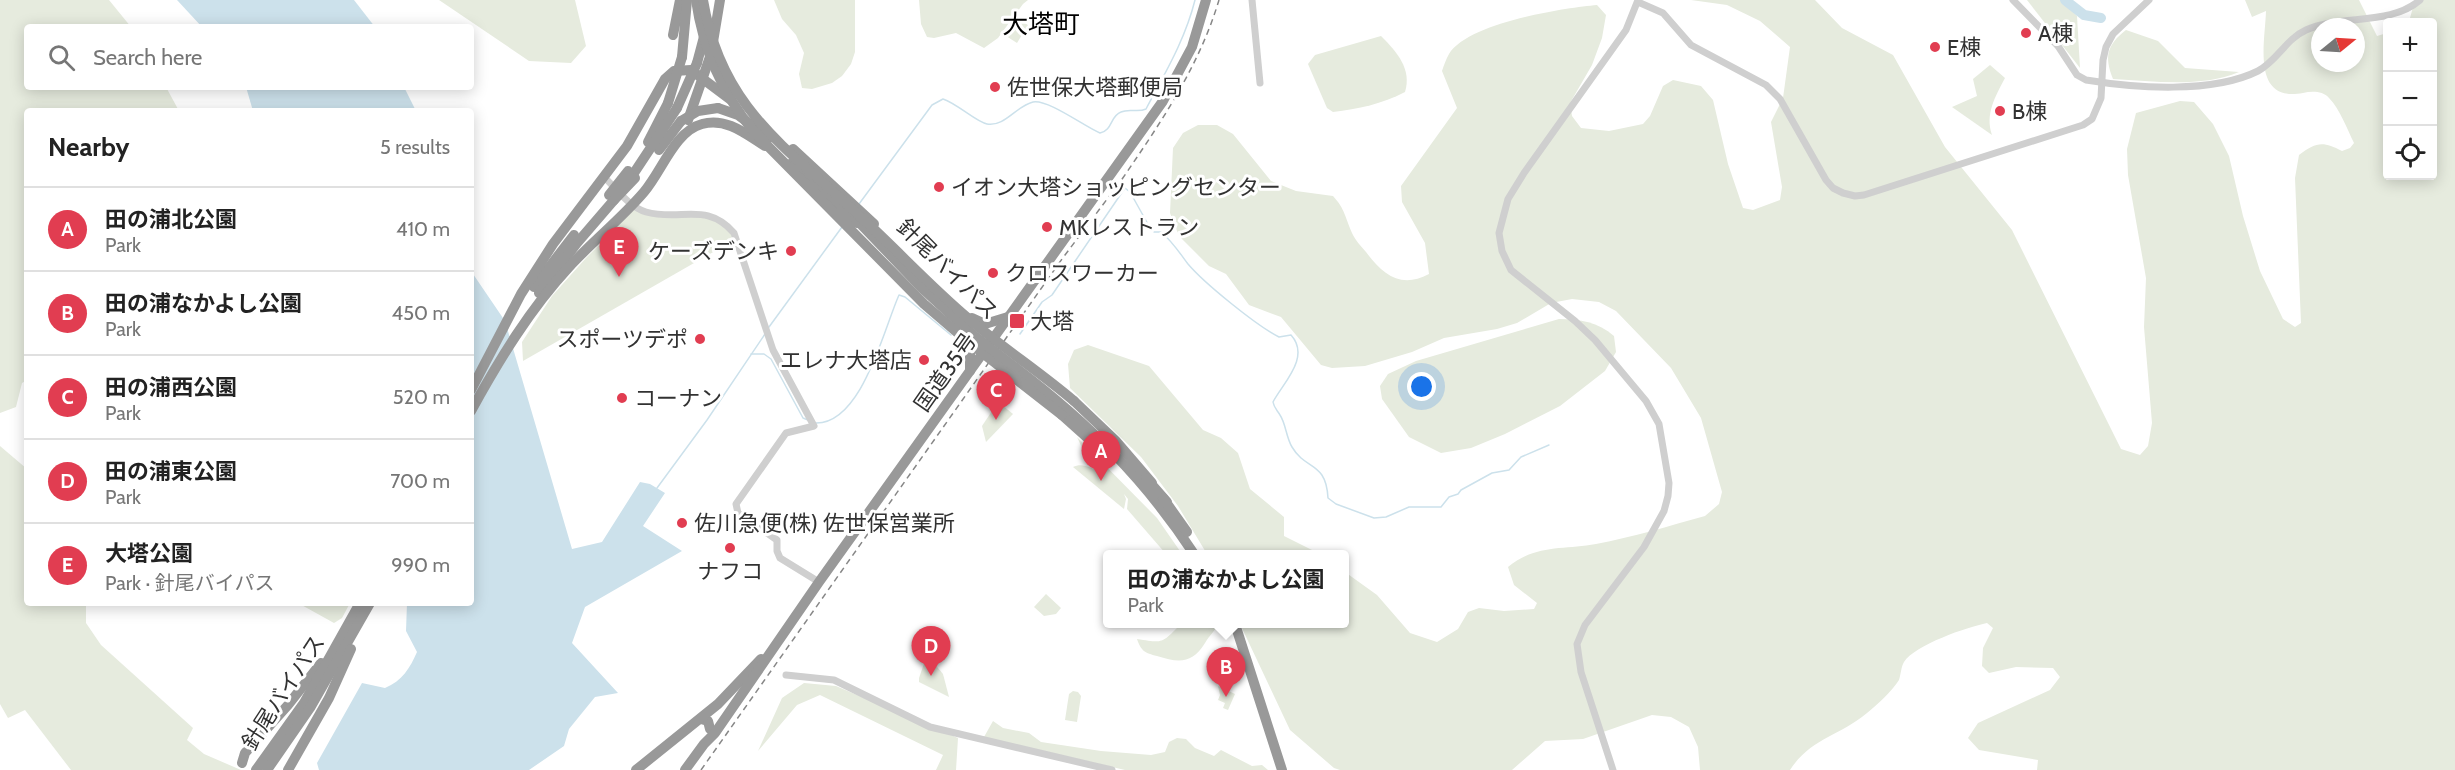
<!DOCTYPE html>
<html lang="en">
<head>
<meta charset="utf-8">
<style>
	body { margin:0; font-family:Cabin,"Noto Sans JP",sans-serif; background:#f6f6f6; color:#222 }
	.controls { position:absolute; right:18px; top:18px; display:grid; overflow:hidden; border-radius:6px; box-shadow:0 3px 15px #0003 }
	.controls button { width:54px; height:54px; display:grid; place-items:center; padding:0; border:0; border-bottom:2px solid #e0e0e0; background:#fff; color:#222; font:30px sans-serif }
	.compass { position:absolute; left:2311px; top:18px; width:54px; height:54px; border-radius:50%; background:#fff; box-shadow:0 3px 15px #0003; rotate:72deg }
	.you { position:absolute; left:1422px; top:387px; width:21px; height:21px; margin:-15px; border:4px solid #fff; border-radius:50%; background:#1a73e8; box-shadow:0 0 0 9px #1a73e833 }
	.badge { display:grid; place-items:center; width:39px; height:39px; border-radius:50%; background:#e13d51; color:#fff; font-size:20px; font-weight:700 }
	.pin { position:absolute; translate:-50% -50px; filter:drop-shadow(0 2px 3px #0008) }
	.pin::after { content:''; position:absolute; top:32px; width:21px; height:18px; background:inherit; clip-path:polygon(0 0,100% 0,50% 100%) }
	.popup { position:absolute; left:1103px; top:550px; width:246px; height:78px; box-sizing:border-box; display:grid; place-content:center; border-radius:6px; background:#fff; filter:drop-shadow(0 2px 4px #0005); font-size:20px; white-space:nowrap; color:#767676 }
	.popup b { font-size:22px; color:#222 }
	.popup::after { content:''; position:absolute; left:50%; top:100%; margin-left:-12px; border:12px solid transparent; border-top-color:#fff }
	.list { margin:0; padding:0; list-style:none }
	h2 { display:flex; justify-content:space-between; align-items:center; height:78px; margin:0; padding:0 24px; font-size:26px }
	h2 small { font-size:20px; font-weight:400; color:#767676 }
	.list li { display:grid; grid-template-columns:39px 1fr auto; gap:18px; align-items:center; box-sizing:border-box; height:84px; padding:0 24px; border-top:2px solid #e0e0e0 }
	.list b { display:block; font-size:22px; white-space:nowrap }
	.list p { margin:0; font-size:20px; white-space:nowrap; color:#767676 }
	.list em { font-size:20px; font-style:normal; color:#767676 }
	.icon { flex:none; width:33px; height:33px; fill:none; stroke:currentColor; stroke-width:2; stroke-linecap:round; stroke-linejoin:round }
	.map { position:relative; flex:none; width:2455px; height:770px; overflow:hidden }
	.search { position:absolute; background:#fff; box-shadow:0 3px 15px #0003; left:24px; top:24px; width:450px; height:66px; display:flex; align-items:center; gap:15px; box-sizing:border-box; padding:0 21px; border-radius:6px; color:#767676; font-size:22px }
	.panel { position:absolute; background:#fff; box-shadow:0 3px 15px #0003; left:24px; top:108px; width:450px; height:498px; border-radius:6px }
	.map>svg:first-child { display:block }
	.green { fill:#e6ebde; fill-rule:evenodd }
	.water { fill:#cce1eb }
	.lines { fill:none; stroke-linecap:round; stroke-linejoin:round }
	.stream { stroke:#cce1eb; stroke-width:1.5 }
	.river { stroke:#cce1eb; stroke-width:10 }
	.minor { stroke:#cfcfcf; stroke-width:7 }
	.highway { stroke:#999; stroke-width:10 }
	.rail { stroke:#878787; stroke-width:1.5; stroke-dasharray:6 4.5; stroke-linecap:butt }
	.highway-bridge { stroke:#999; stroke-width:10 }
	.poi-dot { fill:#e13d51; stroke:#fff; stroke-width:2 }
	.labels { text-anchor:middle; stroke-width:6; stroke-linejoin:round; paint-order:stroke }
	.poi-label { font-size:22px; fill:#323232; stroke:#fff; text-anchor:start }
	.street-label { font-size:22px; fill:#323232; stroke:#fff }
	.quarter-label { font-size:26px; fill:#000; stroke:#fff }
</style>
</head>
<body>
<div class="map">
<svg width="2455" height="770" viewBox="0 0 2455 770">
	<rect width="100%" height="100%" fill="#fff"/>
	<g class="green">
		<polygon points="0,0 109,0 131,27 27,27 27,87 166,87 179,111 27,111 27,380 22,383 16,407 0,413"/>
		<polygon points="439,0 575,0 586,46 571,63 529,61"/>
		<polygon points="774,0 855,0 855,52 851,64 842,76 832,83 812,89 802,88 799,74 804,53 796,35 782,19"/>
		<polygon points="919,0 1028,0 1023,4 998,38 984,48 956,33 934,38 927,37 921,24"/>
		<path d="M1691,0H1815L1842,28L1893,55L1945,147L2012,230L2121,449L2140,455L2148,446L2152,423L2144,327L2146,278L2128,175L2127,149L2136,113L2180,101L2194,102L2213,124L2229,156L2243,216L2260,271L2283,319L2295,327L2301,323L2295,178L2299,155C2316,142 2323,141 2342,151L2350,148L2354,143C2347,129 2340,109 2329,98C2323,91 2312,91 2303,93C2251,103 2265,43 2266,11L2252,17L2245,0H2359L2377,36L2387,33L2388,176H2432V22H2406L2410,18L2415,0H2455V770H2037L2038,760L1979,750L1968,738L1978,723L2050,690L2060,677L2053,668L2016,667L1989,673L1982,666L1983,648L1993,628L1987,623C1967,627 1915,645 1904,662C1901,667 1901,674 1899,680C1892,691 1877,705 1867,713C1838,737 1811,738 1790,770H1700L1698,747L1689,727L1671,717L1652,715L1583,739L1545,741L1512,770H1340L1334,768L1290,730L1240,624H1344L1345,572L1377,595L1410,633L1437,642L1458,629L1468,612L1479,608L1504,611L1534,609L1537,603L1514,585L1508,567C1536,544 1564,550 1596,544C1633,537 1669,526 1705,516L1719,504L1722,492L1701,418L1671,368L1616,311L1599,302L1572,299L1551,303L1517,323L1497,329L1444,338L1412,352L1365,366L1332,368L1321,365L1281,317L1249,305L1226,274L1209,266L1179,236L1170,213L1173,148L1183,133L1198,125H1217L1233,134L1271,181L1296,191L1333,196C1345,209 1345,217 1352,233C1355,240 1361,246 1366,252C1383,275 1401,289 1429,274L1425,243L1402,202L1401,186L1457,108L1442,71C1444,65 1446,59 1449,54C1468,23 1563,8 1597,5L1606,15L1602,38L1592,65L1570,103L1572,116L1581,128L1609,131L1643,124L1650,116L1663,86L1673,80L1701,86L1713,100L1728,164L1743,208L1753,210L1780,200L1782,187L1771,122L1783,98L1790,47L1760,21L1727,5ZM2320,27H2356V63H2320Z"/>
		<polygon points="2027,0 2062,0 2077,16 2080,68"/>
		<polygon points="1015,17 1028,25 1017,43 1003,34"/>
		<path d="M2126,30L2158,41L2185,68L2239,72C2201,88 2154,81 2113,79C2104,56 2107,45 2126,30Z"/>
		<path d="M1381,36C1397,52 1412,69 1405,92C1382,104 1358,109 1333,112L1327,108L1308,64L1315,55Z"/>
		<path d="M1990,65L2005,78C1995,97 1985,114 1992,135L1952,107L1977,96L1973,79Z"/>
		<polygon points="637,207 670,215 713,216 736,239 523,361 522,342 552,296 586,258"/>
		<path d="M1559,319C1580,319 1598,322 1614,336L1616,352L1605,371L1560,406L1505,434L1471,448L1441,453L1409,437L1382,399L1380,386L1388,374L1416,361Z"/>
		<polygon points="1088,345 1149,366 1203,430 1221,438 1238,453 1250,489 1284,517 1284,536 1320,554 1207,554 1178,506 1141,457 1070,388 1068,364 1074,350"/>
		<polygon points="1002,405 1013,414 986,442 982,426 994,408"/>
		<path d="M1077,437L1157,518L1182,554H1166L1127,509L1128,499L1124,494L1126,499L1124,509L1073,467C1083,462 1091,469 1100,471L1090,465Z"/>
		<polygon points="0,446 27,469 27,603 86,603 86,623 101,645 193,728 187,740 204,754 241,770 71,770 25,710 8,718 0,704"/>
		<polygon points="1046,594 1061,608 1056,614 1044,616 1034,607"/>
		<polygon points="298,603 350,603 342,618 334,623"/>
		<path d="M1181,624H1218C1215,631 1209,636 1205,643C1192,664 1179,663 1157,656C1145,653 1141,651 1137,639C1164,643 1161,644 1181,624Z"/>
		<polygon points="927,655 943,674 949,697 919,682 919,678"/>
		<polygon points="804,683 836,686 958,738 956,770 936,770 943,755 820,695 797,705 758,751 782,698"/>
		<polygon points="1218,686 1235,694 1228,710 1223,708 1225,703 1218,700 1220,695"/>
		<polygon points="1073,691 1078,692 1081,696 1077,722 1065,720 1069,694"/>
		<polygon points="993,721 1003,728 1029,733 1041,742 1101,751 1151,755 1165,752 1169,742 1177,738 1186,739 1195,748 1214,756 1221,750 1252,766 1262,765 1268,770 1125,770 984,737"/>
	</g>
	<g class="water">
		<polygon points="177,0 354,0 375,27 202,27"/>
		<polygon points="246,87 404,87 416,111 253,111"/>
		<path d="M471,271L505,321L572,549L602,542L640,482L650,484L665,493L643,526L682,551L585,607L572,643L618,693L595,697L569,729L564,746L529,770H319L317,763L362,683L385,688C402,681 410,668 417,652L406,631L407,603H471Z"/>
	</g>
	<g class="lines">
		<g class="stream">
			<path d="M859,204L932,105L943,99C958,104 976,122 987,124C1005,127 1016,106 1033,102C1048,99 1085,127 1100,133C1113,130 1110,116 1121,112C1129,108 1138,113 1146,109C1165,73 1185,40 1195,0"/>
			<path d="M1154,232H1161C1172,241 1179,252 1188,264C1204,283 1257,326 1279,337L1291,335C1311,357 1283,383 1273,402C1274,408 1277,410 1280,415C1286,424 1286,437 1292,447C1306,471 1326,461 1328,498L1336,504L1374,518L1386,517L1409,507H1441L1449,497L1458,494L1461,490L1492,473L1509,470L1521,457L1549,445"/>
			<polyline points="769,327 842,227"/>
			<polyline points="1020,334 1042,302 1052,295 1125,188 1130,192 1149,226"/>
			<polyline points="751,354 764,354 771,359 803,418 808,420"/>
			<path d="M815,423C862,425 884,328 899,295L905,297L951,335"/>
			<polyline points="657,488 707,420 765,334"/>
		</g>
		<polyline class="river" points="2065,0 2084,15 2101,18"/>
		<g class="minor">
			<polyline points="1252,0 1260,83"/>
			<path d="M2013,0L2058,46L2077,75L2086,80C2135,88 2212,94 2258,71C2277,61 2286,39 2306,30C2342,14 2390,26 2420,0"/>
			<polyline points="1638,2 1663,13 1691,45 1766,85 1780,99 1826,180 1833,188 1843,193 1855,196 1864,195 2083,125 2092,119 2101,98 2103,60 2106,47 2113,34 2149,0"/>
			<path d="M603,176C616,188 629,207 646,212C681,222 706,201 734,233L773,350L814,426L786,433L736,504L738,513L777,540V551L780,558L819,582"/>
			<polyline points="786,675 834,680 930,727 1112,770"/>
			<polyline points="1613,770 1581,672 1577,644 1585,625 1644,547 1664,511 1668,496 1669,483 1659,424 1646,401 1595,340 1575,321 1511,270 1502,251 1499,233 1508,199 1524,173 1626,30 1638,0"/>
		</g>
		<g class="highway">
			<polyline points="673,35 680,0"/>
			<polyline points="682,57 687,0"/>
			<polyline points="697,63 705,33"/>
			<polyline points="718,108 738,115 769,138"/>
			<polyline points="688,120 711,54 720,0"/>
			<polyline points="648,142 668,103"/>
			<polyline points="793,149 874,224"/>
			<polyline points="659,150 681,121"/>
			<polyline points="790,164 857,223"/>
			<polyline points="632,176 677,108"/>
			<polyline points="855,218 921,287 972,334"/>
			<polyline points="534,287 574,235"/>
			<polyline points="539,293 577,243 614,200"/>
			<polyline points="972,318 985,324 1008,317"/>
			<polyline points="965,337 970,350 970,371"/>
			<path d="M1016,368C1088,423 1144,478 1194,554"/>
			<polyline points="471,390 521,294 553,244 627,146 665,79 674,71 691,70 731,100"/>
			<polyline points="1074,401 1115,440 1152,483"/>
			<path d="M471,411C499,360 530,309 569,267C593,241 621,219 644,192C662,171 675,131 702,124C726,117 746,134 765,146"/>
			<polyline points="1062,415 1110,458"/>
			<polyline points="1146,478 1167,502"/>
			<polyline points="1163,498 1187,532"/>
			<polyline points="1235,624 1282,770"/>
			<polyline points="701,719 708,721 710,729"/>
			<polyline points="242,763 245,753 288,705 321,663"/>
			<polyline points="256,770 304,703 360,603"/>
			<polyline points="267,770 310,708 370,603"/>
			<polyline points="288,770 329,698 351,649"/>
			<polyline points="636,770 718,704 761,659"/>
			<polyline points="685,770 704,744 715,733 819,582 1163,101 1192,47 1206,0"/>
		</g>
		<g class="rail">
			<path d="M1116,188C1157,128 1198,70 1219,0"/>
			<polyline points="701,770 1062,259 1120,182"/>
		</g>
		<g class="highway-bridge">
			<path d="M696,0C703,49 722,93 754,132L924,304L966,340L1062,415"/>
			<path d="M703,0C721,110 789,149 863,219C899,252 932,288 969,319C1003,348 1040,372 1074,401"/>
			<polyline points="668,103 682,57"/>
			<polyline points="677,108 697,63"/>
			<polyline points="681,121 698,111 718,108"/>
			<polyline points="609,195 628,171"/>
			<polyline points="614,200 635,178"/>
			<polyline points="972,334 1016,368"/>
		</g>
	</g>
	<g class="poi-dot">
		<circle cx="2026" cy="33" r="6"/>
		<circle cx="1935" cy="47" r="6"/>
		<circle cx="995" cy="87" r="6"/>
		<circle cx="2000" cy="111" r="6"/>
		<circle cx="939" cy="187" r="6"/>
		<circle cx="1047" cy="227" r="6"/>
		<circle cx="791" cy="251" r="6"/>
		<circle cx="993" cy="273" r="6"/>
		<rect x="1009" y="313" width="16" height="16" rx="3"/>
		<circle cx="700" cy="339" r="6"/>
		<circle cx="924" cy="360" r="6"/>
		<circle cx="622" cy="398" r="6"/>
		<circle cx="682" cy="523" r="6"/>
		<circle cx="730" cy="548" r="6"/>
	</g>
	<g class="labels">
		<g class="poi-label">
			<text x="2038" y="41">A棟</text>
			<text x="1947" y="55">E棟</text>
			<text x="1007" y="95">佐世保大塔郵便局</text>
			<text x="2012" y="119">B棟</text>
			<text x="951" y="195">イオン大塔ショッピングセンター</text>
			<text x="1059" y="235">MKレストラン</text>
			<text x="779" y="259" text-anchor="end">ケーズデンキ</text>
			<text x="1005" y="281">クロスワーカー</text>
			<text x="1030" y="329">大塔</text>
			<text x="688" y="347" text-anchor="end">スポーツデポ</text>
			<text x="912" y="368" text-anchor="end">エレナ大塔店</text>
			<text x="634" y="406">コーナン</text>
			<text x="694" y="531">佐川急便(株) 佐世保営業所</text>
			<text x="730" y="579" text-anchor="middle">ナフコ</text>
		</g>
		<g class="street-label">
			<text transform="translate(948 269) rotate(45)" y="8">針尾バイパス</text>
			<text transform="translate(945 372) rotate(-55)" y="8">国道35号</text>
			<text transform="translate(283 692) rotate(-57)" y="8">針尾バイパス</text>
		</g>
		<g class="quarter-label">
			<text x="1041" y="33">大塔町</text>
		</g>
	</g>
</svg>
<div class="controls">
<button>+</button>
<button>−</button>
<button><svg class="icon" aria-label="locate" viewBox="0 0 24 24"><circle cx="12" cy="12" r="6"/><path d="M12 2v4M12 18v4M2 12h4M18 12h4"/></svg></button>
</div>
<svg class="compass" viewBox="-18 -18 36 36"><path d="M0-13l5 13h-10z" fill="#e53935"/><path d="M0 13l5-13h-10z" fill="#767676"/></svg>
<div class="you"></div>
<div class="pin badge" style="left:1101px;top:481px">A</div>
<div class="pin badge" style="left:1226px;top:697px">B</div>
<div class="popup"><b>田の浦なかよし公園</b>Park</div>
<div class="pin badge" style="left:996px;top:420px">C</div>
<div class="pin badge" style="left:931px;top:676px">D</div>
<div class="pin badge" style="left:619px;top:277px">E</div>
<div class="search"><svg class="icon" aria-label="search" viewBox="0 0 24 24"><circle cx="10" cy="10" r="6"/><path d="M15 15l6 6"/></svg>Search here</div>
<section class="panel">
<h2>Nearby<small>5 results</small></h2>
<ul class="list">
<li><span class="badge">A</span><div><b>田の浦北公園</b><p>Park</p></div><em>410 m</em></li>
<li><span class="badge">B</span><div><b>田の浦なかよし公園</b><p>Park</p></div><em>450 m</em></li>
<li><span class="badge">C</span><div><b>田の浦西公園</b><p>Park</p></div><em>520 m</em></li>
<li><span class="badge">D</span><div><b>田の浦東公園</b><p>Park</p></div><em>700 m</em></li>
<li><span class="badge">E</span><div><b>大塔公園</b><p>Park · 針尾バイパス</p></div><em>990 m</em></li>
</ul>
</section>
</div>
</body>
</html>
